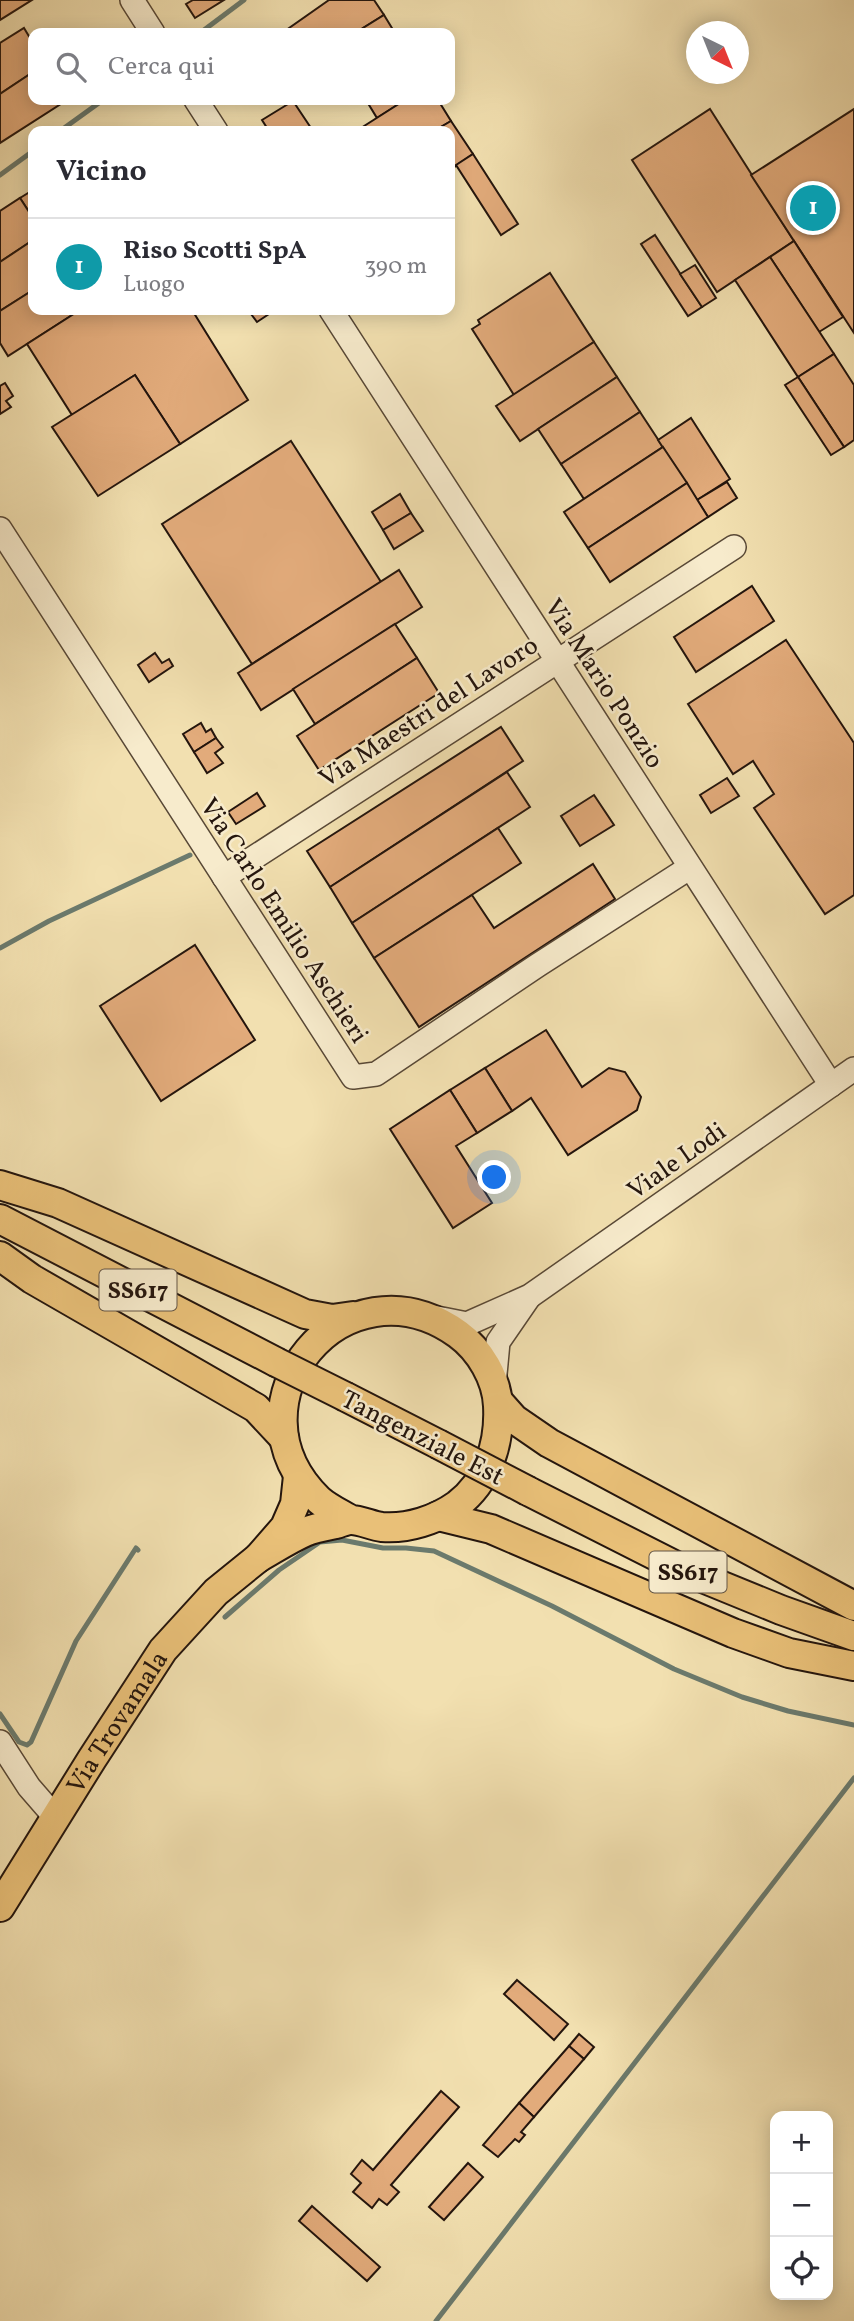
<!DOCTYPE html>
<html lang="it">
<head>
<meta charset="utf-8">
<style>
	body { margin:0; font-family:Vollkorn,serif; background:#f7f7f7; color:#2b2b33 }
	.controls { position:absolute; right:21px; bottom:21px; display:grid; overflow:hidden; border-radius:14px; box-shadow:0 4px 18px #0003 }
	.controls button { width:63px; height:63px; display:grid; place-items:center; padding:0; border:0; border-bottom:2px solid #e1e1e2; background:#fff; color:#2b2b33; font:35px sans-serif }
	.compass { position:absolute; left:686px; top:21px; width:63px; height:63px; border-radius:50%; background:#fff; box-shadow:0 4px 18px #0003; rotate:137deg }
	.you { position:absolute; left:495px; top:1178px; width:24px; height:24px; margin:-18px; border:5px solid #fff; border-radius:50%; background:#1a73e8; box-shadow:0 0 0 10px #1a73e833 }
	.badge { display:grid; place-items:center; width:46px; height:46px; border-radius:50%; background:#0f766e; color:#fff; font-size:23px; font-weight:700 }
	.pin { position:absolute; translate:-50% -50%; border:4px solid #fff; box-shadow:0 2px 7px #0006 }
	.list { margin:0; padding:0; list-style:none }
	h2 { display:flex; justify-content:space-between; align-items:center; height:91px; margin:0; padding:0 28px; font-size:30px }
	h2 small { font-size:23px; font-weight:400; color:#7c7c81 }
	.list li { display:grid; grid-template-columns:46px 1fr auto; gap:21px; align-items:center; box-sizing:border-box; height:98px; padding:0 28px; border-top:2px solid #e1e1e2 }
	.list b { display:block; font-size:26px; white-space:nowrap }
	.list p { margin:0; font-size:23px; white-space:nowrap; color:#7c7c81 }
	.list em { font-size:23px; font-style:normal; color:#7c7c81 }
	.icon { flex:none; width:38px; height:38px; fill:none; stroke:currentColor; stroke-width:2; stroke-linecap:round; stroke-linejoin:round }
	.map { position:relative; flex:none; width:854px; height:2321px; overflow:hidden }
	.search { position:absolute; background:#fff; box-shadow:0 4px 18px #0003; left:28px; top:28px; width:427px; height:77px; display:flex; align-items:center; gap:18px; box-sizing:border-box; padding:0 24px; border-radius:14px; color:#7c7c81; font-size:26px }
	.panel { position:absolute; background:#fff; box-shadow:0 4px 18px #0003; left:28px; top:126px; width:427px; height:189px; border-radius:14px }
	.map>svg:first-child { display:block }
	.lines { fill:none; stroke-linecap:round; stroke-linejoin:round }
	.stream { stroke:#6b7a6d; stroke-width:5 }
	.building { fill:#e2ab7b; stroke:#24150d; stroke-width:2 }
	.minor-casing { stroke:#584836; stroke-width:26 }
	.major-casing { stroke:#24150d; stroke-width:32 }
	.minor { stroke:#f7ebcc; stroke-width:23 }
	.major { stroke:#e9c078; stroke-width:28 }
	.major-bridge-casing { stroke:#24150d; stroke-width:32; stroke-linecap:butt }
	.major-bridge { stroke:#e9c078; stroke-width:28 }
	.labels { text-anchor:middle; stroke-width:5; stroke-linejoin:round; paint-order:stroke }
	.shield { fill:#f7ebcc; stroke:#635546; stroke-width:2 }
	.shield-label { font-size:24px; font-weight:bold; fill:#24150d }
	.street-label { font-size:26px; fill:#24150d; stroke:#f7ebcc }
</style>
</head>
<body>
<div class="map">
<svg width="854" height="2321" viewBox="0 0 854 2321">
	<rect width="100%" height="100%" fill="#f2e0b0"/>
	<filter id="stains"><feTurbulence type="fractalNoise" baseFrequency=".00286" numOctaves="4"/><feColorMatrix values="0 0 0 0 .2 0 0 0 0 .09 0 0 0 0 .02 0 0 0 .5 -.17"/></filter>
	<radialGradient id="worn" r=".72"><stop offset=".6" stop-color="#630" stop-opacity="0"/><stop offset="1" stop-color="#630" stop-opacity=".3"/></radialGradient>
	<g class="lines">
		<g class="stream">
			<polyline points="200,33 244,0"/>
			<polyline points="60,131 103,100"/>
			<polyline points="0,175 33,151"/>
			<polyline points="0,948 49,921 190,855"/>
			<polyline points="225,1617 279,1570 320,1542 342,1540 383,1548 406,1548 434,1551 552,1606 674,1669 742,1697 788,1711 854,1725"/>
			<polyline points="0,1714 19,1742 27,1745 31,1742 76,1641 136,1548 138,1550"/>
			<polyline points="436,2321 854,1778"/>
		</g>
	</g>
	<g class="building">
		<polygon points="0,0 32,0 0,20"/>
		<polygon points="193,0 224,0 195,18 186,4"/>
		<polygon points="329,0 374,0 384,15 355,33 282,33"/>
		<polygon points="384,15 395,33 355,33"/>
		<polygon points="24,28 33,43 33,72 0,94 0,43"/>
		<polygon points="33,72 33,100 67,100 0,143 0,94"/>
		<polygon points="366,100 405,100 377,118"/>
		<polygon points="405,100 438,100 451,121 434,131 363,131 361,128"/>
		<polygon points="293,101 313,131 269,131 262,120"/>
		<polygon points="710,109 794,241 717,292 632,160"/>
		<polygon points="854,109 854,333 751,175"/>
		<polygon points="451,121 473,154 450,170 450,131 434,131"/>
		<polygon points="473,154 518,224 501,235 456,165"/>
		<polygon points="33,190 33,218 20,198"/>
		<polygon points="20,198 33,218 33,240 0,262 0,211"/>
		<polygon points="655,235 702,307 688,316 641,244"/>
		<polygon points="33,240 33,290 0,311 0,262"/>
		<polygon points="794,241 843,317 819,332 770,257"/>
		<polygon points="770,257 834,354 798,377 735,280"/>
		<polygon points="695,265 716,298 702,307 680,274"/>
		<polygon points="550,273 594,342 514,395 472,329 480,324 478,320"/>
		<polygon points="33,290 33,310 80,310 8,356 0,343 0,311"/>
		<polygon points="80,310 192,310 248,400 180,444 135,375 72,415 27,344"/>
		<polygon points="248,310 275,310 257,322"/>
		<polygon points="594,342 617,377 520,441 496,406"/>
		<polygon points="834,354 854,385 854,440 844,447 798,377"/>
		<polygon points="135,375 180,444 98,496 52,427"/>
		<polygon points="617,377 640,412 561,464 538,429"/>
		<polygon points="798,377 844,447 831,455 785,385"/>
		<polygon points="5,383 13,396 6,401 11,407 0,414 0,386"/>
		<polygon points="640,412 663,447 584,499 561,464"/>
		<polygon points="691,418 730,479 697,500 658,440"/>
		<polygon points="291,441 381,582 252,664 162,524"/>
		<polygon points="663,447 687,483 588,548 564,512"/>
		<polygon points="727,482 737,498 708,517 697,500"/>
		<polygon points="687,483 708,517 610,582 588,548"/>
		<polygon points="400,494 411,513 383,530 372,512"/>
		<polygon points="411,513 423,531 394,549 383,530"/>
		<polygon points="399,570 422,607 261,710 238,673"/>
		<polygon points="752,586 774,621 696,672 674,637"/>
		<polygon points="395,624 417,658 315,724 293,689"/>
		<polygon points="786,640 854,743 854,895 825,914 754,808 774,794 753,761 733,774 688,704"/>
		<polygon points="155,653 162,663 169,659 173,666 149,682 138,665"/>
		<polygon points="417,658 439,693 319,770 297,736"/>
		<polygon points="201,723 206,732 211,729 216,738 194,752 183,734"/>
		<polygon points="501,727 523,761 330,887 307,851"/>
		<polygon points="216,738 223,747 215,753 223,763 207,773 194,752"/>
		<polygon points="507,772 530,807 352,923 330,887"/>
		<polygon points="727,778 739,796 711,813 700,795"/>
		<polygon points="257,793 265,806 236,824 228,812"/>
		<polygon points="594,795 614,825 580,846 561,816"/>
		<polygon points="498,828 521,863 374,958 352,923"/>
		<polygon points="593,864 615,899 419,1027 374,958 472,895 494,928"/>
		<polygon points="195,945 255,1040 161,1101 100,1006"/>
		<polygon points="546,1030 582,1087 609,1068 625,1072 641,1097 637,1110 568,1155 531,1098 512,1111 485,1068"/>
		<polygon points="485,1068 512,1111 477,1133 450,1090"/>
		<polygon points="450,1090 477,1133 456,1146 492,1203 453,1228 390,1129"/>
		<polygon points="517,1980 568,2024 554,2040 504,1994"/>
		<polygon points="579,2034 594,2047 584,2059 569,2046"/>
		<polygon points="569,2046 584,2059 534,2117 519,2103"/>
		<polygon points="441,2091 459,2107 391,2185 399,2192 387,2205 379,2199 372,2208 353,2192 361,2183 351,2174 362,2160 373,2170"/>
		<polygon points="519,2103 534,2117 521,2132 525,2135 519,2142 515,2139 498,2157 483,2145"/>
		<polygon points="468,2163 483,2177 444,2220 429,2207"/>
		<polygon points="312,2206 380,2267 367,2281 299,2221"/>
	</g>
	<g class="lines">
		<g class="minor-casing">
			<g id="minor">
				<polyline points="132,0 153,33"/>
				<polyline points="196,100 216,131"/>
				<polyline points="331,310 831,1085"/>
				<polyline points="0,529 353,1077 376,1074 538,965 689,868"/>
				<polyline points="224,877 734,547"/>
				<polyline points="437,1318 467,1324 530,1296 854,1069"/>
				<polyline points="494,1385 498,1342 529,1297"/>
				<polyline points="0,1742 29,1787 55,1817"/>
			</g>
		</g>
		<g class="major-casing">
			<g id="major">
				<polyline points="0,1185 58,1203 305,1314 332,1319 353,1316"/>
				<polyline points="0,1219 276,1362"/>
				<polyline points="0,1256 32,1279 256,1408 284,1438"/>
				<polyline points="346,1397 438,1444"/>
				<polyline points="498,1401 514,1419 549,1443 854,1606"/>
				<polyline points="528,1491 688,1572 781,1610 854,1636"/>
				<polyline points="438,1516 491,1529 733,1633 789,1653 854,1666"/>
				<path d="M258,1558C274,1549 289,1539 305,1532C314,1528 326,1526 336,1524C340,1523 346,1520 351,1520C361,1520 372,1526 382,1527C408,1529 436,1520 457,1505C488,1481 500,1444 498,1406C497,1379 480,1350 458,1334C345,1253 219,1403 319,1500C328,1508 341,1514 351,1520"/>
				<path id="s1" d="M0,1907L92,1759L163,1650L216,1592L258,1558L285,1527L295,1504L298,1476"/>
			</g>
		</g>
		<use href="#minor" class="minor"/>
		<use href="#major" class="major"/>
		<g class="major-bridge-casing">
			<g id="major-bridge">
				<polyline points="276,1362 346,1397"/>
				<polyline points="438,1444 528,1491"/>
			</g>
		</g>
		<use href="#major-bridge" class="major-bridge"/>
	</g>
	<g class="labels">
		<g class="shield">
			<rect x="99.5" y="1269.5" width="77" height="41" rx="5"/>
			<rect x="649.5" y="1551.5" width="77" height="41" rx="5"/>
		</g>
		<g class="shield-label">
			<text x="138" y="1298">SS617</text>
			<text x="688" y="1580">SS617</text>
		</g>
		<g class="street-label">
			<text transform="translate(605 683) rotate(57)" y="9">Via Mario Ponzio</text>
			<text transform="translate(428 711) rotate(-33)" y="9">Via Maestri del Lavoro</text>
			<text transform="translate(285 920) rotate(57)" y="9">Via Carlo Emilio Aschieri</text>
			<text transform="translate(676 1160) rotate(-35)" y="9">Viale Lodi</text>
			<text transform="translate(423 1437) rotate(27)" y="9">Tangenziale Est</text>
			<text dy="9" stroke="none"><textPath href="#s1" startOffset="219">Via Trovamala</textPath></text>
		</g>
	</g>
	<rect width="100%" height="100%" filter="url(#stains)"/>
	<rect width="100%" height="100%" fill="url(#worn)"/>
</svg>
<div class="controls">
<button>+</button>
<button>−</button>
<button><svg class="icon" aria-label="locate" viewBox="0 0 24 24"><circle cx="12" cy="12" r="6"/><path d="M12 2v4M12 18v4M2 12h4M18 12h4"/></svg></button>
</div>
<svg class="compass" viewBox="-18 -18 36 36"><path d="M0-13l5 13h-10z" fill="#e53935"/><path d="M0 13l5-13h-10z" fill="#7c7c81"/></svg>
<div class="you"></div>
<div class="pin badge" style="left:813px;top:208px;background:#0f9aa8">1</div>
<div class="search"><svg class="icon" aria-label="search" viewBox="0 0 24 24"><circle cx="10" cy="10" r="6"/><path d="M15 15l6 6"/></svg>Cerca qui</div>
<section class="panel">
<h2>Vicino<small></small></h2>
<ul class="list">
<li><span class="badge" style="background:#0f9aa8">1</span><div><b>Riso Scotti SpA</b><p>Luogo</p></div><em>390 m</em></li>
</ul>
</section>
</div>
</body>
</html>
